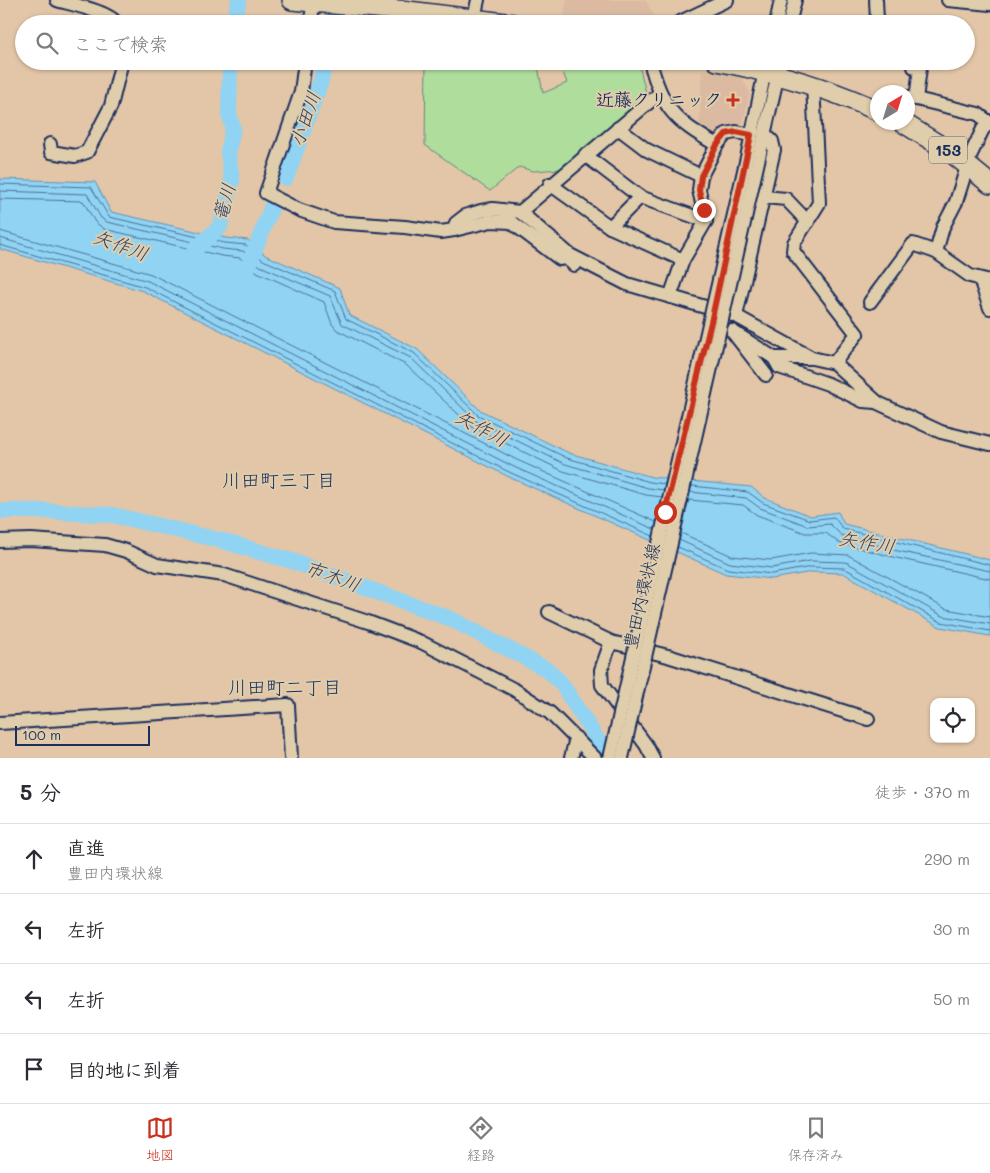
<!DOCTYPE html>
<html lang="ja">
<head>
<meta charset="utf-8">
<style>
	body { margin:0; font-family:Mali,"Klee One",sans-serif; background:#f2f2f3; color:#2b2b33 }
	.controls { position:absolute; right:15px; bottom:15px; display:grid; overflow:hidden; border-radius:10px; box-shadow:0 1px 4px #0004 }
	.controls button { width:45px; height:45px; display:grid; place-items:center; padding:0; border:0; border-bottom:1px solid #e1e1e2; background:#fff; color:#2b2b33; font:25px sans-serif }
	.compass { position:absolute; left:870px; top:85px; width:45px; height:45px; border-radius:50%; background:#fff; box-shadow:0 1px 4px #0004; rotate:38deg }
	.scale { position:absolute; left:15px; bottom:12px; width:135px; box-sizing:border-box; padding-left:5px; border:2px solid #1b2f5e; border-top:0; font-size:14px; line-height:18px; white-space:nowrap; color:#1b2f5e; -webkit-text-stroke:4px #e0cdab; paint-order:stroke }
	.stop { position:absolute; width:15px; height:15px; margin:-11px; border:4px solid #c8321e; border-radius:50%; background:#fff }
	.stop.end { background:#c8321e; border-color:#fff; box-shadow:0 1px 5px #0008 }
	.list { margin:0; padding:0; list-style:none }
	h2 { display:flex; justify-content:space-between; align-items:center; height:65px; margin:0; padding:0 20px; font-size:21px }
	h2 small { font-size:16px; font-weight:400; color:#7c7c81 }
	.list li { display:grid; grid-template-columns:32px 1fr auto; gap:15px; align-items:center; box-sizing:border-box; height:70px; padding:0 20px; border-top:1px solid #e1e1e2 }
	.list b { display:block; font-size:19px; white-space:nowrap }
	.list p { margin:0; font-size:16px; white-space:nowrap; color:#7c7c81 }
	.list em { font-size:16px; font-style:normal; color:#7c7c81 }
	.icon { flex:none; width:28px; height:28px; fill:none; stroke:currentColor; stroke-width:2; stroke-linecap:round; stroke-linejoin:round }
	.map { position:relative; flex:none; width:990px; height:758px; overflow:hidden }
	.search { position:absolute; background:#fff; box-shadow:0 1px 4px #0004; left:15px; right:15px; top:15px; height:55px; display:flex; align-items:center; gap:12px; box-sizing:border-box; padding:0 18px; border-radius:28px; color:#7c7c81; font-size:19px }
	.sheet { height:345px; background:#fff }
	nav { display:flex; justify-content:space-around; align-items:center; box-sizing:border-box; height:70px; border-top:1px solid #e1e1e2; background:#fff; font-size:14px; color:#7c7c81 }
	nav a { display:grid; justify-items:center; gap:2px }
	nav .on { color:#c8321e }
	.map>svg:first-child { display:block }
	.built { fill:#dbbaa1 }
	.green { fill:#aedd9c; stroke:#64867d }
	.water { fill:#91d3f2; stroke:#6291b7 }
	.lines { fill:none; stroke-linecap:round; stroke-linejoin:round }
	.shore { stroke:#4a7199; stroke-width:1 }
	.river { stroke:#91d3f2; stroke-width:16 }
	.minor-casing { stroke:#1b2f5e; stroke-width:16 }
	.highway-casing { stroke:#1b2f5e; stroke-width:22 }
	.minor { stroke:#e0cdab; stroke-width:12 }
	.highway { stroke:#e0cdab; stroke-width:19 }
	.minor-bridge-casing { stroke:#1b2f5e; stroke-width:16; stroke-linecap:butt }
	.minor-bridge { stroke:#e0cdab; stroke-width:12 }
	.route { stroke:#c8321e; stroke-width:6 }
	.poi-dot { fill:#c8321e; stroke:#e0cdab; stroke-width:2 }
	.labels { text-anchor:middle; stroke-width:4; stroke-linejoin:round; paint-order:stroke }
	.shield { fill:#e0cdab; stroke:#565e75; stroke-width:1 }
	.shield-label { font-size:16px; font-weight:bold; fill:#1b2f5e }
	.poi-label { font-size:18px; font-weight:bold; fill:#1b2f5e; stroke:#e0cdab; text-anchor:end }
	.street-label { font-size:18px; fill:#1b2f5e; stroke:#e0cdab }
	.water-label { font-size:19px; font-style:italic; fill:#273f6d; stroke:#e0cdab }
	.neighbourhood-label { font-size:19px; fill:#1b2f5e; stroke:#e0cdab }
</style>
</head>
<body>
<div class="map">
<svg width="990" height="758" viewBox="0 0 990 758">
	<rect width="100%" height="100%" fill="#e3c6a7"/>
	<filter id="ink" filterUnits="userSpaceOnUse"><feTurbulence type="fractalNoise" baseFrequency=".02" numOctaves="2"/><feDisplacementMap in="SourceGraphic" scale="10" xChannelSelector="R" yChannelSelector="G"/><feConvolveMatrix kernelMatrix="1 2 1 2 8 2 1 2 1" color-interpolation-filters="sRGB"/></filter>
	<g filter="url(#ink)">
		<g class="built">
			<polygon points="567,0 645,0 659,24 562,23"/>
			<polygon points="702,70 742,78 750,93 741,129 716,139 699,130"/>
		</g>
		<polygon class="green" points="426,61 537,61 543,93 567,83 559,61 638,61 647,97 561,169 533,171 519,167 490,191 425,145"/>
		<polygon class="water" points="0,179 95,182 111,212 226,238 248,240 265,255 340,288 349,315 417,349 480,410 569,453 652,477 751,487 765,498 811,516 838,512 844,524 990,560 990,636 940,627 843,573 812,572 772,579 726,574 509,477 143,291 0,249"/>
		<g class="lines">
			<g class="shore">
				<polyline points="0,184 91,187 109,217 225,243 246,245 263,260 335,291 346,319 414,353 478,415 567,458 650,482 665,484"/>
				<polyline points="0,191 87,194 101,218 107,222 223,249 243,251 260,266 330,296 342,324 411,358 476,421 565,464 648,488 664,490"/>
				<polyline points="0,199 83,201 95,222 104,229 222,256 240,258 257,272 324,302 332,324 337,330 406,365 472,427 563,471 646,495 662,497"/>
				<polyline points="0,231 151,274 517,460 656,522"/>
				<polyline points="0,238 148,281 514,467 654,529"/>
				<polyline points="0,245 145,287 511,473 653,536"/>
				<polyline points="692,486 748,492 763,503 810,520 834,517 843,529 990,565"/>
				<polyline points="690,492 746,498 760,508 808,526 830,524 841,535 898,551 990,571"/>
				<polyline points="689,500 743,505 757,515 805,533 826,533 839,543 897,558 990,579"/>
				<polyline points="681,533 732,556 771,560 811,553 848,555 946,609 990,617"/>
				<polyline points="679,540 730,563 772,568 810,561 846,562 943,616 990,624"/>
				<polyline points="678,547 728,569 772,574 811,567 844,568 941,622 990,631"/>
			</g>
			<g class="river">
				<polyline points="233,24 239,0"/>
				<polyline points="333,24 338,0"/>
				<polyline points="286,178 321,81 325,61"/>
				<polyline points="195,249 220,227 232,180 228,152 233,128 229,114 230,61"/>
				<polyline points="248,267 272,206"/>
				<polyline points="0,511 45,511 113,515 219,540 295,562 451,619 548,670 561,683 609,758"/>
			</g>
			<g class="minor-casing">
				<g id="minor">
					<path d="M57,0C70,4 111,12 117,24"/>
					<polyline points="876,0 877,20"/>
					<polyline points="948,0 990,4"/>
					<polyline points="474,18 478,0"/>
					<polyline points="310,24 314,2"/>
					<polyline points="676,24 727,0"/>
					<polyline points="776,24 781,0"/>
					<polyline points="789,24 795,0"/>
					<polyline points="305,61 301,92 266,193 299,210 334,222 405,227 441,232 454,230 456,223 465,216 481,211 493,209 520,212 570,255 627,284 736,316 812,358 834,363 878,403 941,432 990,444"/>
					<path d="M650,61C662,109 675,121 717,145"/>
					<polyline points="914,67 920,68 916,99"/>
					<polyline points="813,85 819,203 794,243 793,251 857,334 834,363"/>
					<polyline points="908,97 978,114 990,123"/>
					<polyline points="618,128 647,150 701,176"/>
					<polyline points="50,144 51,152 75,156 87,152 111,106 122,61"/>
					<polyline points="748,153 767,61"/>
					<polyline points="585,155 640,197 706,221"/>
					<polyline points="759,157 781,61"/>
					<polyline points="550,184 610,227 683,260"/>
					<polyline points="764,197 786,199 808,222"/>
					<polyline points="520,212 660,93"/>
					<polyline points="610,227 640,197"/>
					<polyline points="454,230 491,221 511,222 560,259 565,257 574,265"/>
					<polyline points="936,252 943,227 956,202 971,154 983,129 990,123"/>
					<polyline points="980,279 990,308"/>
					<polyline points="670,297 683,260 706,221 699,190 701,176 717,145 726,134 736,132 751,135"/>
					<polyline points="870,302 913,244 936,252 970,276 990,281"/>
					<polyline points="736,316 774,150 772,141 764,133"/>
					<polyline points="774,358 779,367 828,384 863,401 877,402"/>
					<polyline points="766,375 732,331 774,358 809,358"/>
					<polyline points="0,541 31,540 105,545 126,551 157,565 224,575 368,622 421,642 515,690 550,713 595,758"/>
					<polyline points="549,612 611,642 668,656 868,719"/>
					<polyline points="611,642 601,670 602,685 646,745 653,758"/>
					<polyline points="0,723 288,705 291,758"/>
					<polyline points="571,758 576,738"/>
				</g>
			</g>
			<g class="highway-casing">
				<g id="highway">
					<polyline points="292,0 408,11 513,24"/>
					<path d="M717,61C773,72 826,87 878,111"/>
					<polyline points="902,122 952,153 990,184"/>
				</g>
			</g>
			<use href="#minor" class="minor"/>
			<use href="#highway" class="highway"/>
			<g class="minor-bridge-casing">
				<g id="minor-bridge">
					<polyline points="610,758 748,153"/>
					<polyline points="622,758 759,157"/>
				</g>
			</g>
			<use href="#minor-bridge" class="minor-bridge"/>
		</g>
	</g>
	<g class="lines" filter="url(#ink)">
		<polyline class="route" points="665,512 712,318 751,135 736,132 726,134 717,145 701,176 699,190 704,210"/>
	</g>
	<path class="poi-dot" d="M730.5 92.5h5v5h5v5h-5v5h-5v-5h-5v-5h5z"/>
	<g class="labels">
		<rect class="shield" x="929" y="136.5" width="38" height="27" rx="4"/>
		<g class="shield-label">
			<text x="948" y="156">153</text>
		</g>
		<g class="poi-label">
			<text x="722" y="106">近藤クリニック</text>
		</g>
		<g class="street-label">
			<text transform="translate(642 596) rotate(-77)" y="6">豊田内環状線</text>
		</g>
		<g class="water-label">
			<text transform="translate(305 119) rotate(-71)" y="7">小田川</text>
			<text transform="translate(224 202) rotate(-75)" y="7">篭川</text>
			<text transform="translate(121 245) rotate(20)" y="7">矢作川</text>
			<text transform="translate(482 428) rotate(28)" y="7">矢作川</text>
			<text transform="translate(867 542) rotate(9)" y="7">矢作川</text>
			<text transform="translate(333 576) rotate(20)" y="7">市木川</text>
		</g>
		<g class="neighbourhood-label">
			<text x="279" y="487">川田町三丁目</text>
			<text x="285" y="694">川田町二丁目</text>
		</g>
	</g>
</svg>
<div class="controls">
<button><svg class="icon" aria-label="locate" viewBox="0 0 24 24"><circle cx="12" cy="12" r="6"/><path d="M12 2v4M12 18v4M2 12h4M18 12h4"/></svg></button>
</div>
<svg class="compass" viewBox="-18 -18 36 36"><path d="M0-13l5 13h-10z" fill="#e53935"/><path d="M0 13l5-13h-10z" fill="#7c7c81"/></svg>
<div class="scale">100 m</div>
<div class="stop" style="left:665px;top:512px"></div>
<div class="stop end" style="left:704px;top:210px"></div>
<div class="search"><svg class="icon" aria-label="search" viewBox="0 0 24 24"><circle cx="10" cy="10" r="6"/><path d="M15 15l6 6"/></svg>ここで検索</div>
</div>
<section class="sheet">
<h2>5 分<small>徒歩 · 370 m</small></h2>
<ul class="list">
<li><svg class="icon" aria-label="ahead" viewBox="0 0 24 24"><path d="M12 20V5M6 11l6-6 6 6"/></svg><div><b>直進</b><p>豊田内環状線</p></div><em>290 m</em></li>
<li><svg class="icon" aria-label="left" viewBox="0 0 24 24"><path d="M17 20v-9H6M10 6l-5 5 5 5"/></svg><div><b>左折</b></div><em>30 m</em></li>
<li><svg class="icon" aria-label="left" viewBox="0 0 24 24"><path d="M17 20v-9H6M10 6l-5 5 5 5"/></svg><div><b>左折</b></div><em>50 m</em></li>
<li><svg class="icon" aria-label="arrive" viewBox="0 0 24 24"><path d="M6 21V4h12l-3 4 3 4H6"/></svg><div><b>目的地に到着</b></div></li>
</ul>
</section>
<nav>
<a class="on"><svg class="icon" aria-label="map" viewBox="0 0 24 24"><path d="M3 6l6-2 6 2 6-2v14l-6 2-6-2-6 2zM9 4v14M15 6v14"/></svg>地図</a>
<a><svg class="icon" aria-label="directions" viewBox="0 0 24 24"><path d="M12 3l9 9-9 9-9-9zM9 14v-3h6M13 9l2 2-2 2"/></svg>経路</a>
<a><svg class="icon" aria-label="saved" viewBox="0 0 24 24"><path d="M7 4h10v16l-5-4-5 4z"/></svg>保存済み</a>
</nav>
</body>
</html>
